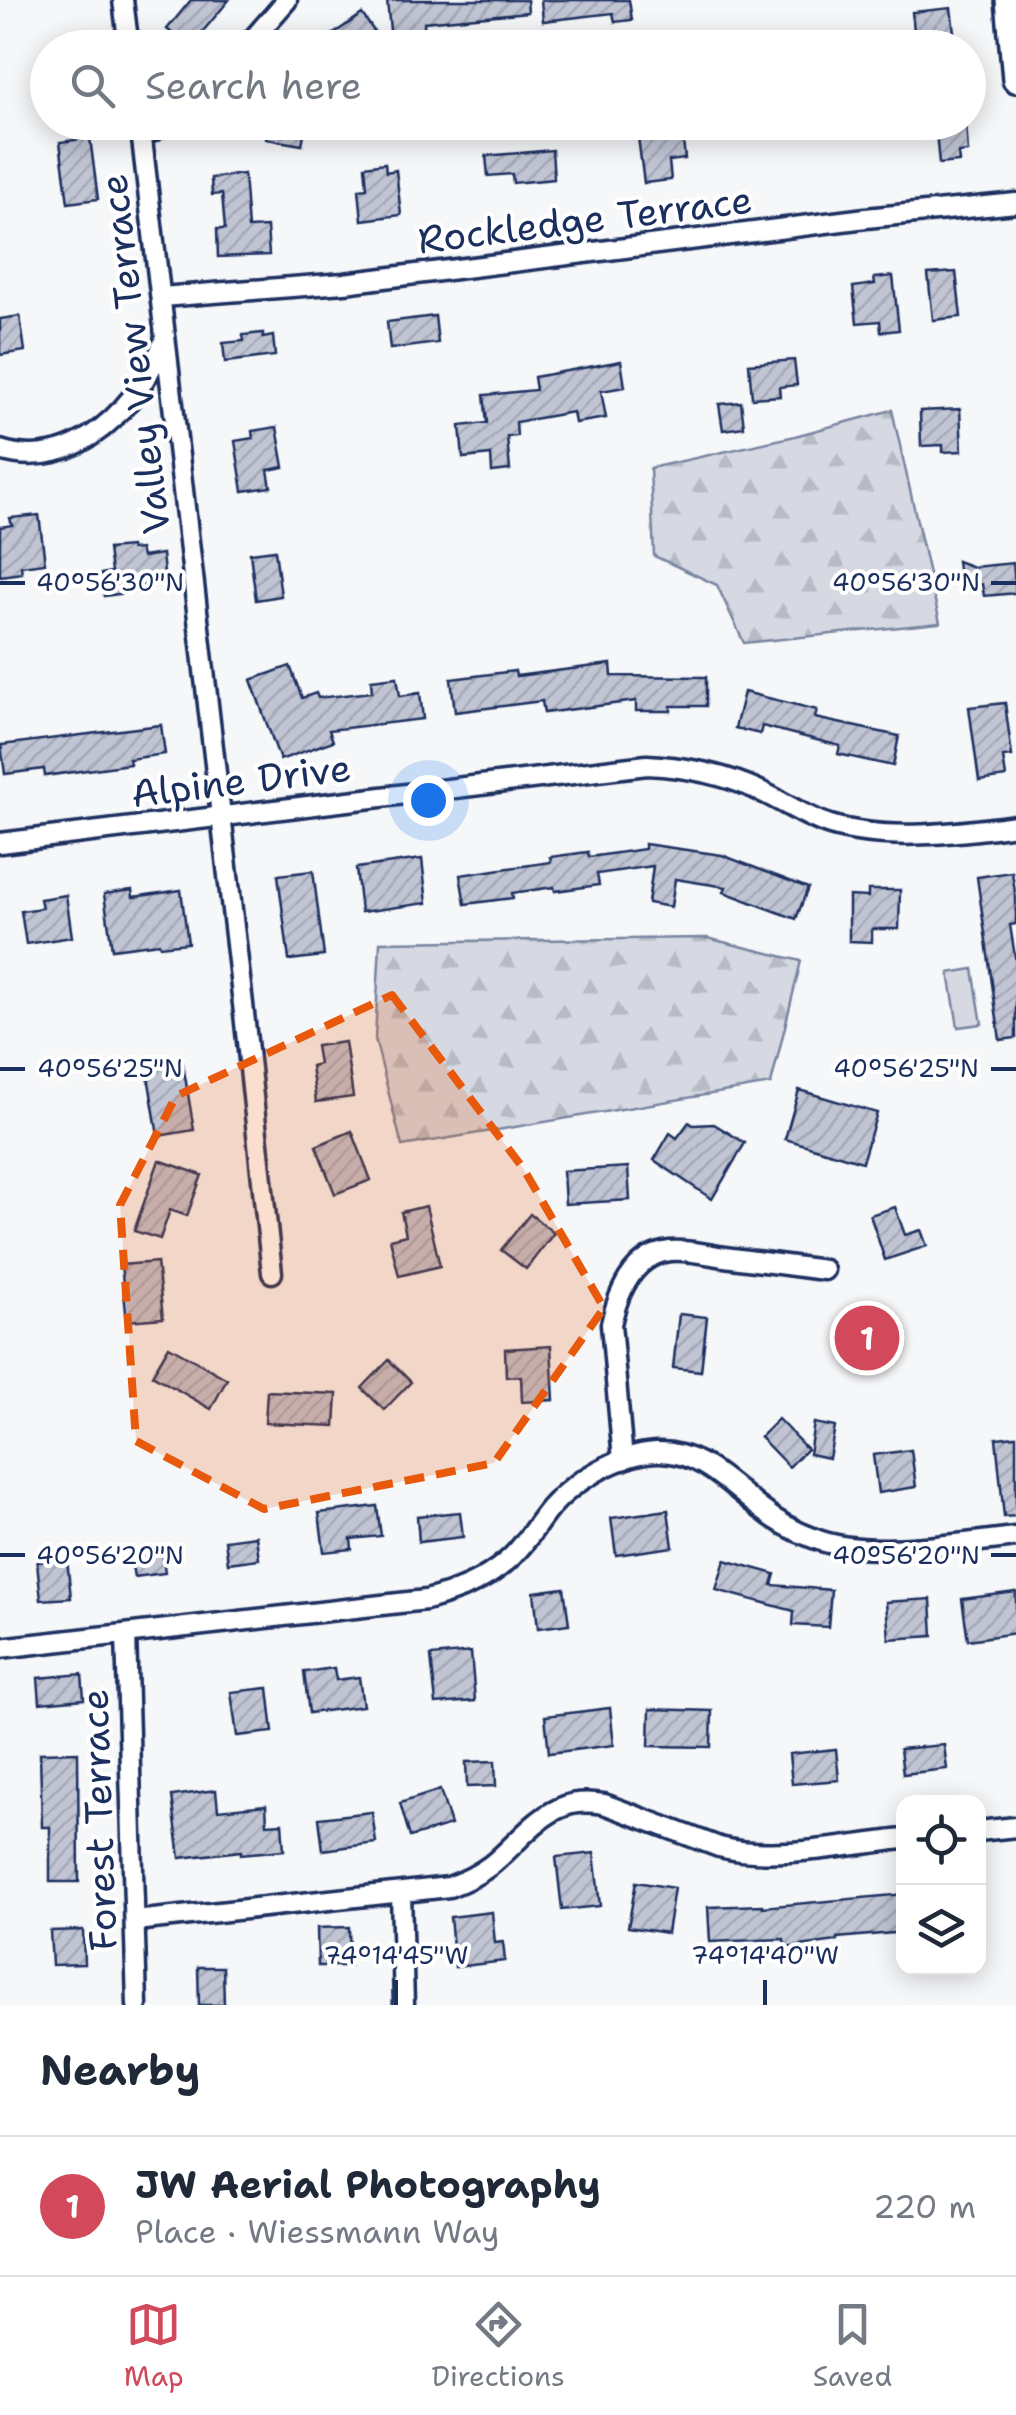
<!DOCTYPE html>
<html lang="en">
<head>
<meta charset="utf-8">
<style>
	body { margin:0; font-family:"Shantell Sans",sans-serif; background:#f2f2f3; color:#1f2937 }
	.controls { position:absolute; right:30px; bottom:30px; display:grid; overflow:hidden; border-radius:20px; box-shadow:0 5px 25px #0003 }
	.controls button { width:90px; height:90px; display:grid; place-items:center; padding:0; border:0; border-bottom:2px solid #e0e1e3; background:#fff; color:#1f2937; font:50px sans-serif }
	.you { position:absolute; left:428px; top:800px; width:35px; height:35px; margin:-25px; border:8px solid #fff; border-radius:50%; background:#1a73e8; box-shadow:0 0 0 15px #1a73e833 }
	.badge { display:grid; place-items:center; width:65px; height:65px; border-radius:50%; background:#d1495b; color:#fff; font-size:32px; font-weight:700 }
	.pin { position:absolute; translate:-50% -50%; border:5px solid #fff; box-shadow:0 2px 10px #0006 }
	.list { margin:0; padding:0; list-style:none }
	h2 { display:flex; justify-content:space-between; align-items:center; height:130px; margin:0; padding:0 40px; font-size:42px }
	h2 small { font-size:32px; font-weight:400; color:#747a83 }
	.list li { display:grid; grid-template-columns:65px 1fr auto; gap:30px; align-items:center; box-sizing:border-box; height:140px; padding:0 40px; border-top:2px solid #e0e1e3 }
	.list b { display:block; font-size:38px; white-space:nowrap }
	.list p { margin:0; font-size:32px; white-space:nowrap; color:#747a83 }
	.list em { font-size:32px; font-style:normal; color:#747a83 }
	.icon { flex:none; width:55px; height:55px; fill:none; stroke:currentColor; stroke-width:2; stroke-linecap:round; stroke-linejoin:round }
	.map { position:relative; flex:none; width:1016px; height:2005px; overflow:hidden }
	.search { position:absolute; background:#fff; box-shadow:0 5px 25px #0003; left:30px; right:30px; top:30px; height:110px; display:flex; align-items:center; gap:25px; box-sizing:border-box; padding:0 35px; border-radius:55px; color:#747a83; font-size:38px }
	.sheet { height:270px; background:#fff }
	nav { display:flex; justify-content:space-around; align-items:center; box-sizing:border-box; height:140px; border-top:2px solid #e0e1e3; background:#fff; font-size:28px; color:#747a83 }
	nav a { display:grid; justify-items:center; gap:5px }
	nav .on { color:#d1495b }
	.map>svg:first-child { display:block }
	.grass { fill:#d6d9e2; stroke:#7884a0; stroke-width:2.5 }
	.forest { fill:url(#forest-firs); stroke:#7884a0; stroke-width:2.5 }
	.building { fill:url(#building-hatch); stroke:#1b2f5e; stroke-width:2.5 }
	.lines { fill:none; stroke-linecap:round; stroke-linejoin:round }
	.street-casing { stroke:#1b2f5e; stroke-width:25 }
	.secondary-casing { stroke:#1b2f5e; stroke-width:32 }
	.street { stroke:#fff; stroke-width:18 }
	.secondary { stroke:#fff; stroke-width:25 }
	.marked { fill:#e8590c; fill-opacity:0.2; stroke:#e8590c; stroke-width:8; stroke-dasharray:20 12; stroke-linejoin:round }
	.ticks { fill:none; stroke:#1b2f5e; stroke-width:4 }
	.labels { text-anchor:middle; stroke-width:8; stroke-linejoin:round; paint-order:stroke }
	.street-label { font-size:38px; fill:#1b2f5e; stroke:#fff }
	.ticks-label { font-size:25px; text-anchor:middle; fill:#1b2f5e; stroke:#fff; stroke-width:8; stroke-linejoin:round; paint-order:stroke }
</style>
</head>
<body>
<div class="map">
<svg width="1016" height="2005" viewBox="0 0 1016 2005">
	<defs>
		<pattern id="forest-firs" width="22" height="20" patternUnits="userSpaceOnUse" patternTransform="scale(2.5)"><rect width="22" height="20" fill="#d6d9e2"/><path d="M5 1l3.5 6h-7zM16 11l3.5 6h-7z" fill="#b7bbc4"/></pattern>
		<pattern id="building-hatch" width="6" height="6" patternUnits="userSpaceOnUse" patternTransform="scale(2.5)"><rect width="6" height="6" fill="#c0c4d3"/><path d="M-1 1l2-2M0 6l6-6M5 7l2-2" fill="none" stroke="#a4a9b8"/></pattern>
	</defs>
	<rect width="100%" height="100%" fill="#f6f7f9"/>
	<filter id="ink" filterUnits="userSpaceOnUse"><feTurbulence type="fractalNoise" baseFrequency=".01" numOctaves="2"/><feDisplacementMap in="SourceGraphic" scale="20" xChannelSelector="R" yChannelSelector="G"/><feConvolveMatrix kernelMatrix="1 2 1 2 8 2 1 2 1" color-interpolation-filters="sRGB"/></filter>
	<g filter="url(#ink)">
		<polygon class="grass" points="973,969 982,1024 958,1027 949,973"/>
		<g class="forest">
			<polygon points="892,410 940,623 744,643 717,585 654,556 650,468 791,437"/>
			<polygon points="707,938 801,961 771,1084 402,1146 375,1039 380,942"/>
		</g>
		<g class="building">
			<polygon points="191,0 229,0 189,48 167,29"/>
			<polygon points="398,0 527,0 528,12 424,22 425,36 391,40 387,1"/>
			<polygon points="541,0 629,0 632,20 615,22 613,13 543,21"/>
			<polygon points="951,8 956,48 916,48 912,12"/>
			<polygon points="362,14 378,37 362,48 313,48"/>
			<polygon points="268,122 306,122 302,145 266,139"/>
			<polygon points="636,122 681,122 685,159 669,161 671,180 644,183"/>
			<polygon points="935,122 966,122 968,152 958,153 959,162 939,164"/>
			<polygon points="90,138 98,199 68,203 60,142"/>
			<polygon points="552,150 554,179 513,183 512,174 488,176 486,156"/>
			<polygon points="385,163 386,172 396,170 401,215 362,220 359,189 367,188 365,166"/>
			<polygon points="244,174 248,228 267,227 269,255 218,257 217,229 225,229 222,194 212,195 211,178"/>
			<polygon points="956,272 961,317 933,320 928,274"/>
			<polygon points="893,276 899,330 881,332 880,321 857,323 853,287 875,284 874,278"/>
			<polygon points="20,316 25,351 0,355 0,319"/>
			<polygon points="435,316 438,343 390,349 387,322"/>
			<polygon points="263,333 263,338 273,336 275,356 225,362 223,343 244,341 243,335"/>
			<polygon points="794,360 797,385 779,387 780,396 752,398 749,364"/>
			<polygon points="621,361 625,387 601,391 606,418 575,423 573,412 516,422 517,436 507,437 510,470 492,472 491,455 463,458 460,426 487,423 484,395 536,390 534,377"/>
			<polygon points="741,402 744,427 723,430 719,404"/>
			<polygon points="960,409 962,451 943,452 943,445 921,446 920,411"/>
			<polygon points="277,427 284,467 268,470 271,487 243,491 235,441 253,438 252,431"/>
			<polygon points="39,515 45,563 21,566 22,573 0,576 0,527 12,525 10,518"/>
			<polygon points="130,547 131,550 140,549 142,557 162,554 164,573 146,575 147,585 139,586 140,591 104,596 101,574 111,572 108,549"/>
			<polygon points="275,550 281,596 256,600 250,553"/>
			<polygon points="957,561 973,567 1013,563 1016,593 984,596 982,584 960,586"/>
			<polygon points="611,664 612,676 706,677 706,706 671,706 671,711 636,711 636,701 544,713 542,701 455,712 451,679 515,671 516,676"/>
			<polygon points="290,666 302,698 316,693 318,698 372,692 371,680 397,677 400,696 420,693 423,719 329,730 333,741 280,760 251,680"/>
			<polygon points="744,692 817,710 815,718 899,736 893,766 838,754 840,746 762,726 760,734 735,728"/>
			<polygon points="1005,703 1012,756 1003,757 1006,777 979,781 969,707"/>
			<polygon points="161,725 165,754 129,759 130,764 45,776 44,769 5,774 1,745"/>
			<polygon points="645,844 722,855 808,888 796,919 724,892 726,887 675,879 671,907 648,903 653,866 597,874 599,885 555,891 554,887 512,893 513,898 465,904 460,875 551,862 550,857 588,852 589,857 645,849"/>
			<polygon points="422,859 427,903 361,912 356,868"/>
			<polygon points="313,871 324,956 289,960 278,875"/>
			<polygon points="1012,872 1016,899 1016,924 1010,925 1016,963 1016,1038 1000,1040 977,877"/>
			<polygon points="132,890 133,897 181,890 188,943 160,946 159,943 112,949 104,894"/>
			<polygon points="868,890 900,890 899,929 872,929 872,942 849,941 849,896 868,897"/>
			<polygon points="66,895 72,937 26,944 21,911 42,908 40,899"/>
			<polygon points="345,1042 353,1097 316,1102 311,1066 319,1064 316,1046"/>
			<polygon points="182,1058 194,1130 158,1136 146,1064"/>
			<polygon points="799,1090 877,1113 862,1162 785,1139"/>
			<polygon points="689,1122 693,1125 714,1124 745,1143 712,1199 654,1160 670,1133 677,1138"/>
			<polygon points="352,1131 371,1180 335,1194 316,1146"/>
			<polygon points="159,1160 202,1175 187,1216 170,1210 160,1239 134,1231"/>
			<polygon points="628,1167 630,1200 565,1204 563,1171"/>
			<polygon points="426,1206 440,1266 399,1276 390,1239 406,1235 401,1212"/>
			<polygon points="895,1207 905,1235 921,1230 927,1246 885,1260 870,1215"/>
			<polygon points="530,1214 554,1233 526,1269 501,1250"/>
			<polygon points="157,1262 163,1318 127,1321 121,1265"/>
			<polygon points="871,1312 893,1331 862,1365 841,1346"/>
			<polygon points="679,1314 707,1317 701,1371 673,1368"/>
			<polygon points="169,1346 227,1379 211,1409 152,1375"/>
			<polygon points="551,1346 554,1400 522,1402 521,1376 506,1377 505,1349"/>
			<polygon points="389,1360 411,1382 384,1410 362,1388"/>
			<polygon points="267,1391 337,1394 335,1426 265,1423"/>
			<polygon points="778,1419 807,1449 789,1467 760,1437"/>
			<polygon points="814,1423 835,1427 829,1458 809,1454"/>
			<polygon points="1016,1436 1016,1516 1004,1517 996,1438"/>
			<polygon points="911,1450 916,1487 878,1493 873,1455"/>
			<polygon points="377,1506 381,1536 351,1539 352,1549 324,1552 319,1513"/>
			<polygon points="668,1510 673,1547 616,1555 611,1518"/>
			<polygon points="460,1512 463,1537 419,1542 417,1516"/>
			<polygon points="256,1536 259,1559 228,1563 225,1540"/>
			<polygon points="162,1550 165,1573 134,1577 130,1554"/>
			<polygon points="67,1559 71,1598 41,1600 37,1562"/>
			<polygon points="725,1560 775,1574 772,1585 831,1590 828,1627 793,1625 794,1611 716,1590"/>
			<polygon points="564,1588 569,1624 538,1628 534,1592"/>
			<polygon points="1016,1592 1016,1633 968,1640 962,1599"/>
			<polygon points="931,1599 933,1636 889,1639 886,1602"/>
			<polygon points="471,1652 475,1701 436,1704 431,1656"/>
			<polygon points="334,1668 336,1680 359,1677 363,1706 309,1713 304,1672"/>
			<polygon points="82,1674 84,1699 40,1703 38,1678"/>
			<polygon points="268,1688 273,1732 237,1736 231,1692"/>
			<polygon points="610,1708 614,1745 549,1753 545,1716"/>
			<polygon points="650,1709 712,1711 711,1747 649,1746"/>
			<polygon points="944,1745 947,1769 903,1774 900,1749"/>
			<polygon points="836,1749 839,1780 792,1784 789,1754"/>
			<polygon points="78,1752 79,1882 50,1882 50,1827 42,1827 40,1753"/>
			<polygon points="495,1761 496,1786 467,1787 466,1762"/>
			<polygon points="216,1790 218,1810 266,1805 267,1824 282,1823 284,1850 241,1854 241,1851 180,1858 172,1796"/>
			<polygon points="440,1790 451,1825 410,1837 400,1803"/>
			<polygon points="372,1812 376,1843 323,1850 319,1818"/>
			<polygon points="594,1853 600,1906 562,1910 556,1857"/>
			<polygon points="636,1882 674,1888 667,1933 628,1927"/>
			<polygon points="904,1894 904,1932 837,1938 837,1941 785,1948 784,1939 710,1942 708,1907 763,1905 763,1907"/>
			<polygon points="492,1912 495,1943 503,1942 505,1961 455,1967 450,1917"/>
			<polygon points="349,1927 350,1966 318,1966 317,1928"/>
			<polygon points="83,1930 84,1964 52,1965 50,1931"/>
			<polygon points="198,1967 223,1967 224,2005 199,2005"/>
		</g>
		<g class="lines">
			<g class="street-casing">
				<g id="street">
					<polyline points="123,0 129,48"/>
					<polyline points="245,48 287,0"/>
					<polyline points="140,122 243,1004 272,1273"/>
					<polyline points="142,137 169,122"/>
					<polyline points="161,297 344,283 866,218 1016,203"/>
					<path d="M0,450C77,474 140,404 165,339"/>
					<path d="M0,843L647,765C687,767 724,774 760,791C784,802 805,817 830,825C887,842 958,833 1016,825"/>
					<path d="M623,1460L611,1324C618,1293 633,1255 670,1251C690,1249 712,1256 732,1258C762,1262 793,1266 824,1270"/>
					<polyline points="126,1634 137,2005"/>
					<path d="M0,1648L426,1600C456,1592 483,1582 507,1561C525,1546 535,1526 550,1508C573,1481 620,1454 656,1452C699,1450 729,1484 760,1508C776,1521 794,1531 813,1538C866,1560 958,1543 1016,1537"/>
					<polyline points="978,1831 1016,1827"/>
					<polyline points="401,1893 404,2005"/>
					<path d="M135,1921L449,1887C465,1881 478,1875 491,1865C515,1846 536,1816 565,1806C578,1801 591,1802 604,1804L719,1847C774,1861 846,1845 904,1839"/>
				</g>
			</g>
			<g class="secondary-casing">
				<polyline id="secondary" points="1009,0 1016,79"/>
			</g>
			<use href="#street" class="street"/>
			<use href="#secondary" class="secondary"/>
		</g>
	</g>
	<path class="marked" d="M392,995L523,1168L604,1308L494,1463L264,1509L136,1441L120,1205L176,1096Z"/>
	<path class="ticks" d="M0,583H25M991,583H1016M0,1069H25M991,1069H1016M0,1555H25M991,1555H1016M396,1980V2005M765,1980V2005"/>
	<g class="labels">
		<g class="street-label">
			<text transform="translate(585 220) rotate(-7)" y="13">Rockledge Terrace</text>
			<text transform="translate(135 354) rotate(-97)" y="13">Valley View Terrace</text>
			<text transform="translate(241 781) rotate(-7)" y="13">Alpine Drive</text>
			<text transform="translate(99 1820) rotate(-92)" y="13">Forest Terrace</text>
		</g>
	</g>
	<g class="ticks-label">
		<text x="110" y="591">40°56'30"N</text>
		<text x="906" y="591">40°56'30"N</text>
		<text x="110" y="1077">40°56'25"N</text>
		<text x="906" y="1077">40°56'25"N</text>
		<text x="110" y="1564">40°56'20"N</text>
		<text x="906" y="1564">40°56'20"N</text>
		<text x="396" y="1964">74°14'45"W</text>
		<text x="765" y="1964">74°14'40"W</text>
	</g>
</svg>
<div class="controls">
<button><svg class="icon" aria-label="locate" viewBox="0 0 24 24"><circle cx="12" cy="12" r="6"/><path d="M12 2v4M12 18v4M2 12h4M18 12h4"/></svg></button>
<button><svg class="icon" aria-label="layers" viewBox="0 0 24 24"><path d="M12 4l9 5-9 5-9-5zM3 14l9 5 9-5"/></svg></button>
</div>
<div class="you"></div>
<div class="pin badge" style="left:867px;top:1338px">1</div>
<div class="search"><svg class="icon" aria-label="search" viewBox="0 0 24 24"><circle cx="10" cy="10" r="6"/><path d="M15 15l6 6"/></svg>Search here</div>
</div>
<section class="sheet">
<h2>Nearby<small></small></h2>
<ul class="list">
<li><span class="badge">1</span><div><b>JW Aerial Photography</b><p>Place · Wiessmann Way</p></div><em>220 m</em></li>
</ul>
</section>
<nav>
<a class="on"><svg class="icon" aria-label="map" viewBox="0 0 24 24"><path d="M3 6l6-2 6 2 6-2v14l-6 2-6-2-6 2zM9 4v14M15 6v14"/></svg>Map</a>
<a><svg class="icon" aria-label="directions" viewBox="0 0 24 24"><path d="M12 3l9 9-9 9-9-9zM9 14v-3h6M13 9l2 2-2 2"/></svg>Directions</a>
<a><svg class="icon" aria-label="saved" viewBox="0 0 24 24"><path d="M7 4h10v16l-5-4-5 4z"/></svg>Saved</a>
</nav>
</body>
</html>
